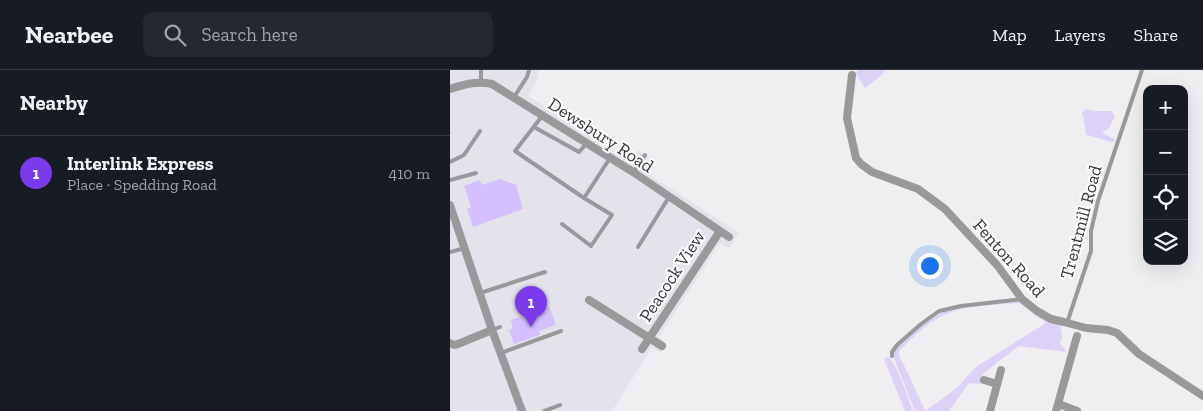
<!DOCTYPE html>
<html lang="en">
<head>
<meta charset="utf-8">
<style>
	body { margin:0; font-family:"Zilla Slab",serif; background:#242831; color:#f1f3f6 }
	.controls { position:absolute; right:15px; top:15px; display:grid; overflow:hidden; border-radius:10px; box-shadow:0 5px 20px #0002 }
	.controls button { width:45px; height:45px; display:grid; place-items:center; padding:0; border:0; border-bottom:1px solid #363941; background:#171b24; color:#f1f3f6; font:25px sans-serif }
	.you { position:absolute; left:479px; top:195px; width:18px; height:18px; margin:-12px; border:4px solid #fff; border-radius:50%; background:#1a73e8; box-shadow:0 0 0 8px #1a73e833 }
	.badge { display:grid; place-items:center; width:32px; height:32px; border-radius:50%; background:#7c3aed; color:#fff; font-size:16px; font-weight:700 }
	.pin { position:absolute; translate:-50% -41px; filter:drop-shadow(0 1px 2px #0008) }
	.pin::after { content:''; position:absolute; top:26px; width:18px; height:15px; background:inherit; clip-path:polygon(0 0,100% 0,50% 100%) }
	.list { margin:0; padding:0; list-style:none }
	h2 { display:flex; justify-content:space-between; align-items:center; height:65px; margin:0; padding:0 20px; font-size:21px }
	h2 small { font-size:16px; font-weight:400; color:#9ea1a6 }
	.list li { display:grid; grid-template-columns:32px 1fr auto; gap:15px; align-items:center; box-sizing:border-box; height:75px; padding:0 20px; border-top:1px solid #363941 }
	.list b { display:block; font-size:19px; white-space:nowrap }
	.list p { margin:0; font-size:16px; white-space:nowrap; color:#9ea1a6 }
	.list em { font-size:16px; font-style:normal; color:#9ea1a6 }
	.icon { flex:none; width:28px; height:28px; fill:none; stroke:currentColor; stroke-width:2; stroke-linecap:round; stroke-linejoin:round }
	.map { position:relative; flex:none; width:753px; height:341px; overflow:hidden }
	header { display:flex; align-items:center; gap:30px; box-sizing:border-box; height:70px; padding:0 25px; background:#171b24; border-bottom:1px solid #363941 }
	header strong { font-size:24px }
	nav { display:flex; gap:28px; margin-inline-start:auto; font-size:18px }
	.search { width:350px; height:45px; background:#242831; display:flex; align-items:center; gap:12px; box-sizing:border-box; padding:0 18px; border-radius:10px; color:#9ea1a6; font-size:19px }
	main { display:flex }
	aside { flex:1; background:#171b24 }
	.map>svg:first-child { display:block }
	.built { fill:#e4e2eb }
	.green { fill:#ddd1f7; fill-rule:evenodd }
	.building { fill:#d5c0fd }
	.lines { fill:none; stroke-linecap:round; stroke-linejoin:round }
	.lane { stroke:#9a999a; stroke-width:4 }
	.street { stroke:#9a999a; stroke-width:8 }
	.labels { text-anchor:middle; stroke-width:4.5; stroke-linejoin:round; paint-order:stroke }
	.street-label { font-size:18px; fill:#373738; stroke:#fcfbfe }
</style>
</head>
<body>
<header>
<strong>Nearbee</strong>
<div class="search"><svg class="icon" aria-label="search" viewBox="0 0 24 24"><circle cx="10" cy="10" r="6"/><path d="M15 15l6 6"/></svg>Search here</div>
<nav><a>Map</a><a>Layers</a><a>Share</a></nav>
</header>
<main>
<aside>
<h2>Nearby<small></small></h2>
<ul class="list">
<li><span class="badge">1</span><div><b>Interlink Express</b><p>Place · Spedding Road</p></div><em>410 m</em></li>
</ul>
</aside>
<div class="map">
<svg width="753" height="341" viewBox="0 0 753 341">
	<rect width="100%" height="100%" fill="#efeef1"/>
	<polygon class="built" points="0,0 89,0 87,12 78,26 175,88 183,87 189,81 201,89 195,98 197,103 289,163 279,178 270,173 209,267 217,274 211,283 202,278 162,341 0,341"/>
	<g class="green">
		<polygon points="408,0 435,0 432,5 415,18 406,4"/>
		<path d="M636,39L644,41H661L665,46L659,58L652,63L664,69L666,71L661,72L637,65C634,60 635,50 632,43Z"/>
		<path d="M568,231L610,253L612,267L610,274L615,279L616,282L569,276L548,292L533,304L531,314L519,313L499,341H465L443,286C447,275 455,269 463,262C473,254 483,246 495,241C514,234 547,233 568,231ZM569,233L596,253L526,297L507,318L475,341L458,303L449,286V281C462,268 481,249 499,243C517,235 549,235 569,233Z"/>
		<path d="M438,287C447,294 458,328 463,341H455L434,289Z"/>
	</g>
	<g class="building">
		<polygon points="50,109 66,115 73,139 23,157 17,139 21,137 14,116 30,110 32,115"/>
		<polygon points="99,236 106,255 89,261 90,265 64,274 59,260 63,259 61,250"/>
	</g>
	<g class="lines">
		<g class="lane">
			<polyline points="31,12 31,0"/>
			<polyline points="64,27 77,7 79,0"/>
			<polyline points="93,45 65,81 134,128"/>
			<polyline points="84,57 129,82 137,73"/>
			<polyline points="0,92 14,85 30,61"/>
			<polyline points="183,102 195,85"/>
			<polyline points="0,110 26,103"/>
			<polyline points="112,154 141,176 162,145 134,128 160,88"/>
			<polyline points="188,177 219,127"/>
			<polyline points="0,182 15,178"/>
			<polyline points="30,223 95,202"/>
			<polyline points="617,253 641,181 641,161 648,131 692,0"/>
			<polyline points="42,260 50,257"/>
			<polyline points="51,283 111,261"/>
			<polyline points="442,286 442,282 447,275 471,254 489,241 511,236 572,229"/>
			<polyline points="94,341 110,335"/>
		</g>
		<g class="street">
			<polyline points="402,5 397,48 406,88 411,94 422,102 468,119 495,139 547,195 572,229 587,241 601,249 614,252 636,258 658,260 667,263 689,284 753,326"/>
			<path d="M0,19C15,14 26,11 42,14L183,102L279,167"/>
			<polyline points="0,135 42,260 72,341"/>
			<polyline points="139,230 212,276"/>
			<polyline points="0,273 4,275 8,274 42,260"/>
			<polyline points="192,279 270,161"/>
			<polyline points="534,310 547,314"/>
			<polyline points="609,334 627,341"/>
			<polyline points="540,341 551,300"/>
			<polyline points="606,341 627,266"/>
		</g>
	</g>
	<g class="labels">
		<g class="street-label">
			<text transform="translate(151 65) rotate(33)" y="6">Dewsbury Road</text>
			<text transform="translate(631 152) rotate(-75)" y="6">Trentmill Road</text>
			<text transform="translate(559 188) rotate(48)" y="6">Fenton Road</text>
			<text transform="translate(222 206) rotate(-57)" y="6">Peacock View</text>
		</g>
	</g>
</svg>
<div class="controls">
<button>+</button>
<button>−</button>
<button><svg class="icon" aria-label="locate" viewBox="0 0 24 24"><circle cx="12" cy="12" r="6"/><path d="M12 2v4M12 18v4M2 12h4M18 12h4"/></svg></button>
<button><svg class="icon" aria-label="layers" viewBox="0 0 24 24"><path d="M12 4l9 5-9 5-9-5zM3 14l9 5 9-5"/></svg></button>
</div>
<div class="you"></div>
<div class="pin badge" style="left:81px;top:257px">1</div>
</div>
</main>
</body>
</html>
